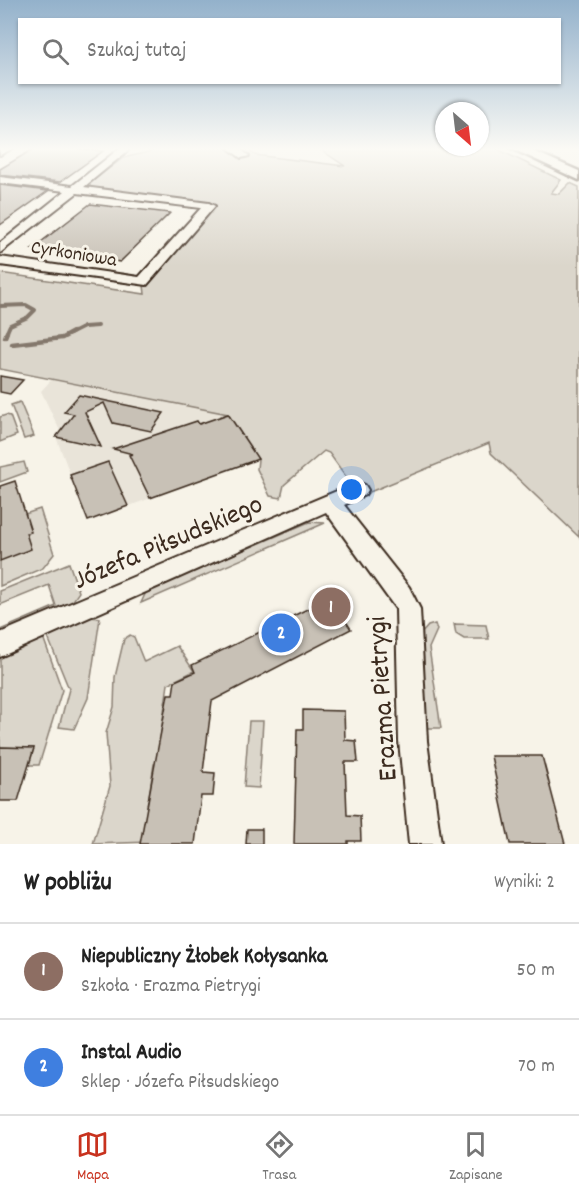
<!DOCTYPE html>
<html lang="pl">
<head>
<meta charset="utf-8">
<style>
	body { margin:0; font-family:Dekko,sans-serif; background:#f2f2f2; color:#222 }
	.compass { position:absolute; left:435px; top:102px; width:54px; height:54px; border-radius:50%; background:#fff; box-shadow:0 2px 4px #0004; rotate:152deg }
	.you { position:absolute; left:352px; top:490px; width:21px; height:21px; margin:-15px; border:4px solid #fff; border-radius:50%; background:#1a73e8; box-shadow:0 0 0 9px #1a73e833 }
	.badge { display:grid; place-items:center; width:39px; height:39px; border-radius:50%; background:#c8321e; color:#fff; font-size:20px; font-weight:700 }
	.pin { position:absolute; translate:-50% -50%; border:3px solid #fff; box-shadow:0 2px 6px #0006 }
	.list { margin:0; padding:0; list-style:none }
	h2 { display:flex; justify-content:space-between; align-items:center; height:78px; margin:0; padding:0 24px; font-size:26px }
	h2 small { font-size:20px; font-weight:400; color:#767676 }
	.list li { display:grid; grid-template-columns:39px 1fr auto; gap:18px; align-items:center; box-sizing:border-box; height:96px; padding:0 24px; border-top:2px solid #e0e0e0 }
	.list b { display:block; font-size:22px; white-space:nowrap }
	.list p { margin:0; font-size:20px; white-space:nowrap; color:#767676 }
	.list em { font-size:20px; font-style:normal; color:#767676 }
	.icon { flex:none; width:33px; height:33px; fill:none; stroke:currentColor; stroke-width:2; stroke-linecap:round; stroke-linejoin:round }
	.map { position:relative; flex:none; width:579px; height:844px; overflow:hidden }
	.search { position:absolute; background:#fff; box-shadow:0 2px 4px #0004; left:18px; right:18px; top:18px; height:66px; display:flex; align-items:center; gap:15px; box-sizing:border-box; padding:0 21px; border-radius:0px; color:#767676; font-size:22px }
	.sheet { height:270px; background:#fff }
	nav { display:flex; justify-content:space-around; align-items:center; box-sizing:border-box; height:84px; border-top:2px solid #e0e0e0; background:#fff; font-size:16px; color:#767676 }
	nav a { display:grid; justify-items:center; gap:3px }
	nav .on { color:#c8321e }
	.map>svg:first-child { display:block }
	.built { fill:#e9e4d9 }
	.green { fill:#dbd6cb; stroke:#8b8074; stroke-width:1.5 }
	.lines { fill:none; stroke-linecap:round; stroke-linejoin:round }
	.stream-far1 { stroke:#84786c; stroke-width:4 }
	.stream { stroke:#84786c; stroke-width:4.5 }
	.building { fill:#c8c1b6; stroke:#3b2a1e; stroke-width:1.5 }
	.minor-casing { stroke:#3b2a1e; stroke-width:4 }
	.major-casing { stroke:#3b2a1e; stroke-width:5 }
	.minor { fill:#f7f3e8; fill-rule:evenodd }
	.major { fill:#f7f3e8; fill-rule:evenodd }
	.labels { text-anchor:middle; stroke-width:6; stroke-linejoin:round; paint-order:stroke }
	.far-street-label { font-size:20px; fill:#3b2a1e; stroke:#f7f3e8 }
	.near-street-label { font-size:28px; fill:#3b2a1e; stroke:#f7f3e8 }
</style>
</head>
<body>
<div class="map">
<svg width="579" height="844" viewBox="0 0 579 844">
	<rect width="100%" height="100%" fill="#f7f3e8"/>
	<filter id="ink" filterUnits="userSpaceOnUse"><feTurbulence type="fractalNoise" baseFrequency=".0167" numOctaves="2"/><feDisplacementMap in="SourceGraphic" scale="12" xChannelSelector="R" yChannelSelector="G"/><feConvolveMatrix kernelMatrix="1 2 1 2 8 2 1 2 1" color-interpolation-filters="sRGB"/></filter>
	<g filter="url(#ink)">
		<polygon class="built" points="52,379 228,414 258,459 88,521 56,437 60,431 41,391"/>
		<g class="green">
			<polygon points="165,148 226,148 239,157 247,155 239,148 245,148 255,155 345,166 318,148 495,148 561,180 551,193 559,194 570,183 579,187 579,537 491,453 489,443 360,496 329,453 324,451 284,485 281,498 270,496 257,469 258,459 228,414 0,369 0,273 145,294 144,285 215,205 90,188 90,183 123,158"/>
			<polygon points="20,402 34,436 24,439 11,405"/>
			<polygon points="6,415 10,416 17,435 0,442 0,417"/>
			<polygon points="24,462 27,472 0,482 0,467"/>
			<polygon points="40,509 54,554 43,568 0,586 0,561 30,532 25,514"/>
			<polygon points="309,522 325,523 141,603 146,592"/>
			<polygon points="69,563 79,592 70,605 0,635 0,630 56,606 49,585 0,605 0,591"/>
			<polygon points="89,617 100,618 88,698 74,729 59,727 69,689 47,635"/>
			<polygon points="435,624 437,630 429,648 441,728 424,728 421,634 428,626"/>
			<polygon points="454,624 486,625 489,639 464,639 456,634"/>
			<polygon points="130,635 134,637 144,662 177,646 194,671 168,684 160,739 161,764 154,764 147,808 149,842 93,844 110,786 106,733 114,707 115,677 124,639"/>
			<polygon points="43,637 62,690 39,765 29,765 34,748 0,747 0,655"/>
			<polygon points="249,721 263,721 259,788 244,787"/>
		</g>
		<g class="lines">
			<g class="stream-far1">
				<polyline points="0,306 26,305 35,310 28,317 10,325 6,334"/>
				<polyline points="70,334 84,327 98,326"/>
			</g>
			<g class="stream">
				<polyline points="5,337 7,332"/>
				<polyline points="12,344 62,338 73,332"/>
			</g>
		</g>
		<g class="building">
			<polygon points="35,148 74,148 103,151 60,182 0,175 0,169"/>
			<polygon points="0,185 48,191 0,225"/>
			<polygon points="90,204 170,213 120,262 32,249"/>
			<polygon points="0,376 23,380 10,394 0,392"/>
			<polygon points="79,395 102,400 164,413 151,431 113,423 104,403 85,412 101,447 56,437 74,414 64,412"/>
			<polygon points="228,414 258,459 150,498 129,455 133,454 113,449 197,421 199,424"/>
			<polygon points="108,462 128,506 88,521 70,475"/>
			<polygon points="15,481 31,532 26,533 31,549 0,561 0,486"/>
			<polygon points="330,598 351,629 212,701 203,772 215,773 213,796 201,796 195,844 140,844 168,694 173,694 175,681 195,672 192,665"/>
			<polygon points="303,710 344,711 345,740 356,741 358,762 345,762 347,815 360,816 361,841 348,841 348,844 294,844 297,729 303,729"/>
			<polygon points="0,747 34,748 18,801 0,801"/>
			<polygon points="491,756 542,756 565,844 510,844"/>
			<polygon points="247,829 262,829 262,844 246,844"/>
		</g>
		<g class="lines">
			<g class="minor-casing">
				<g id="minor">
					<polygon points="0,148 13,148 0,155"/>
					<polygon points="120,148 131,148 84,187 209,203 215,206 147,285 0,265 0,257 139,277 201,208 77,193 0,253 0,243 65,191 0,183 0,177 72,186"/>
					<polygon points="228,148 239,148 249,156 241,158"/>
					<polygon points="358,482 365,485 368,490 365,495 344,505 409,587 420,609 427,741 441,844 409,844 399,741 396,609 326,512 0,657 0,633"/>
				</g>
			</g>
			<g class="major-casing">
				<polygon id="major" points="511,148 526,148 579,171 579,180"/>
			</g>
			<use href="#minor" class="minor"/>
			<use href="#major" class="major"/>
		</g>
	</g>
	<linearGradient id="sky" x2="0" y2="1"><stop stop-color="#93b1cb"/><stop offset="0.56" stop-color="#fbfaf5"/><stop offset="1" stop-color="#fbfaf5" stop-opacity="0"/></linearGradient>
	<rect width="579" height="266" fill="url(#sky)"/>
	<g class="labels">
		<g class="far-street-label">
			<text transform="translate(74 252) rotate(9)" y="7">Cyrkoniowa</text>
		</g>
		<g class="near-street-label">
			<text transform="translate(167 540) rotate(-23)" y="10">Józefa Piłsudskiego</text>
			<text transform="translate(380 699) rotate(-94)" y="10">Erazma Pietrygi</text>
		</g>
	</g>
</svg>
<svg class="compass" viewBox="-18 -18 36 36"><path d="M0-13l5 13h-10z" fill="#e53935"/><path d="M0 13l5-13h-10z" fill="#767676"/></svg>
<div class="you"></div>
<div class="pin badge" style="left:331px;top:607px;background:#8d6e63">1</div>
<div class="pin badge" style="left:281px;top:633px;background:#3f7fe0">2</div>
<div class="search"><svg class="icon" aria-label="search" viewBox="0 0 24 24"><circle cx="10" cy="10" r="6"/><path d="M15 15l6 6"/></svg>Szukaj tutaj</div>
</div>
<section class="sheet">
<h2>W pobliżu<small>Wyniki: 2</small></h2>
<ul class="list">
<li><span class="badge" style="background:#8d6e63">1</span><div><b>Niepubliczny Żłobek Kołysanka</b><p>Szkoła · Erazma Pietrygi</p></div><em>50 m</em></li>
<li><span class="badge" style="background:#3f7fe0">2</span><div><b>Instal Audio</b><p>Sklep · Józefa Piłsudskiego</p></div><em>70 m</em></li>
</ul>
</section>
<nav>
<a class="on"><svg class="icon" aria-label="map" viewBox="0 0 24 24"><path d="M3 6l6-2 6 2 6-2v14l-6 2-6-2-6 2zM9 4v14M15 6v14"/></svg>Mapa</a>
<a><svg class="icon" aria-label="directions" viewBox="0 0 24 24"><path d="M12 3l9 9-9 9-9-9zM9 14v-3h6M13 9l2 2-2 2"/></svg>Trasa</a>
<a><svg class="icon" aria-label="saved" viewBox="0 0 24 24"><path d="M7 4h10v16l-5-4-5 4z"/></svg>Zapisane</a>
</nav>
</body>
</html>
